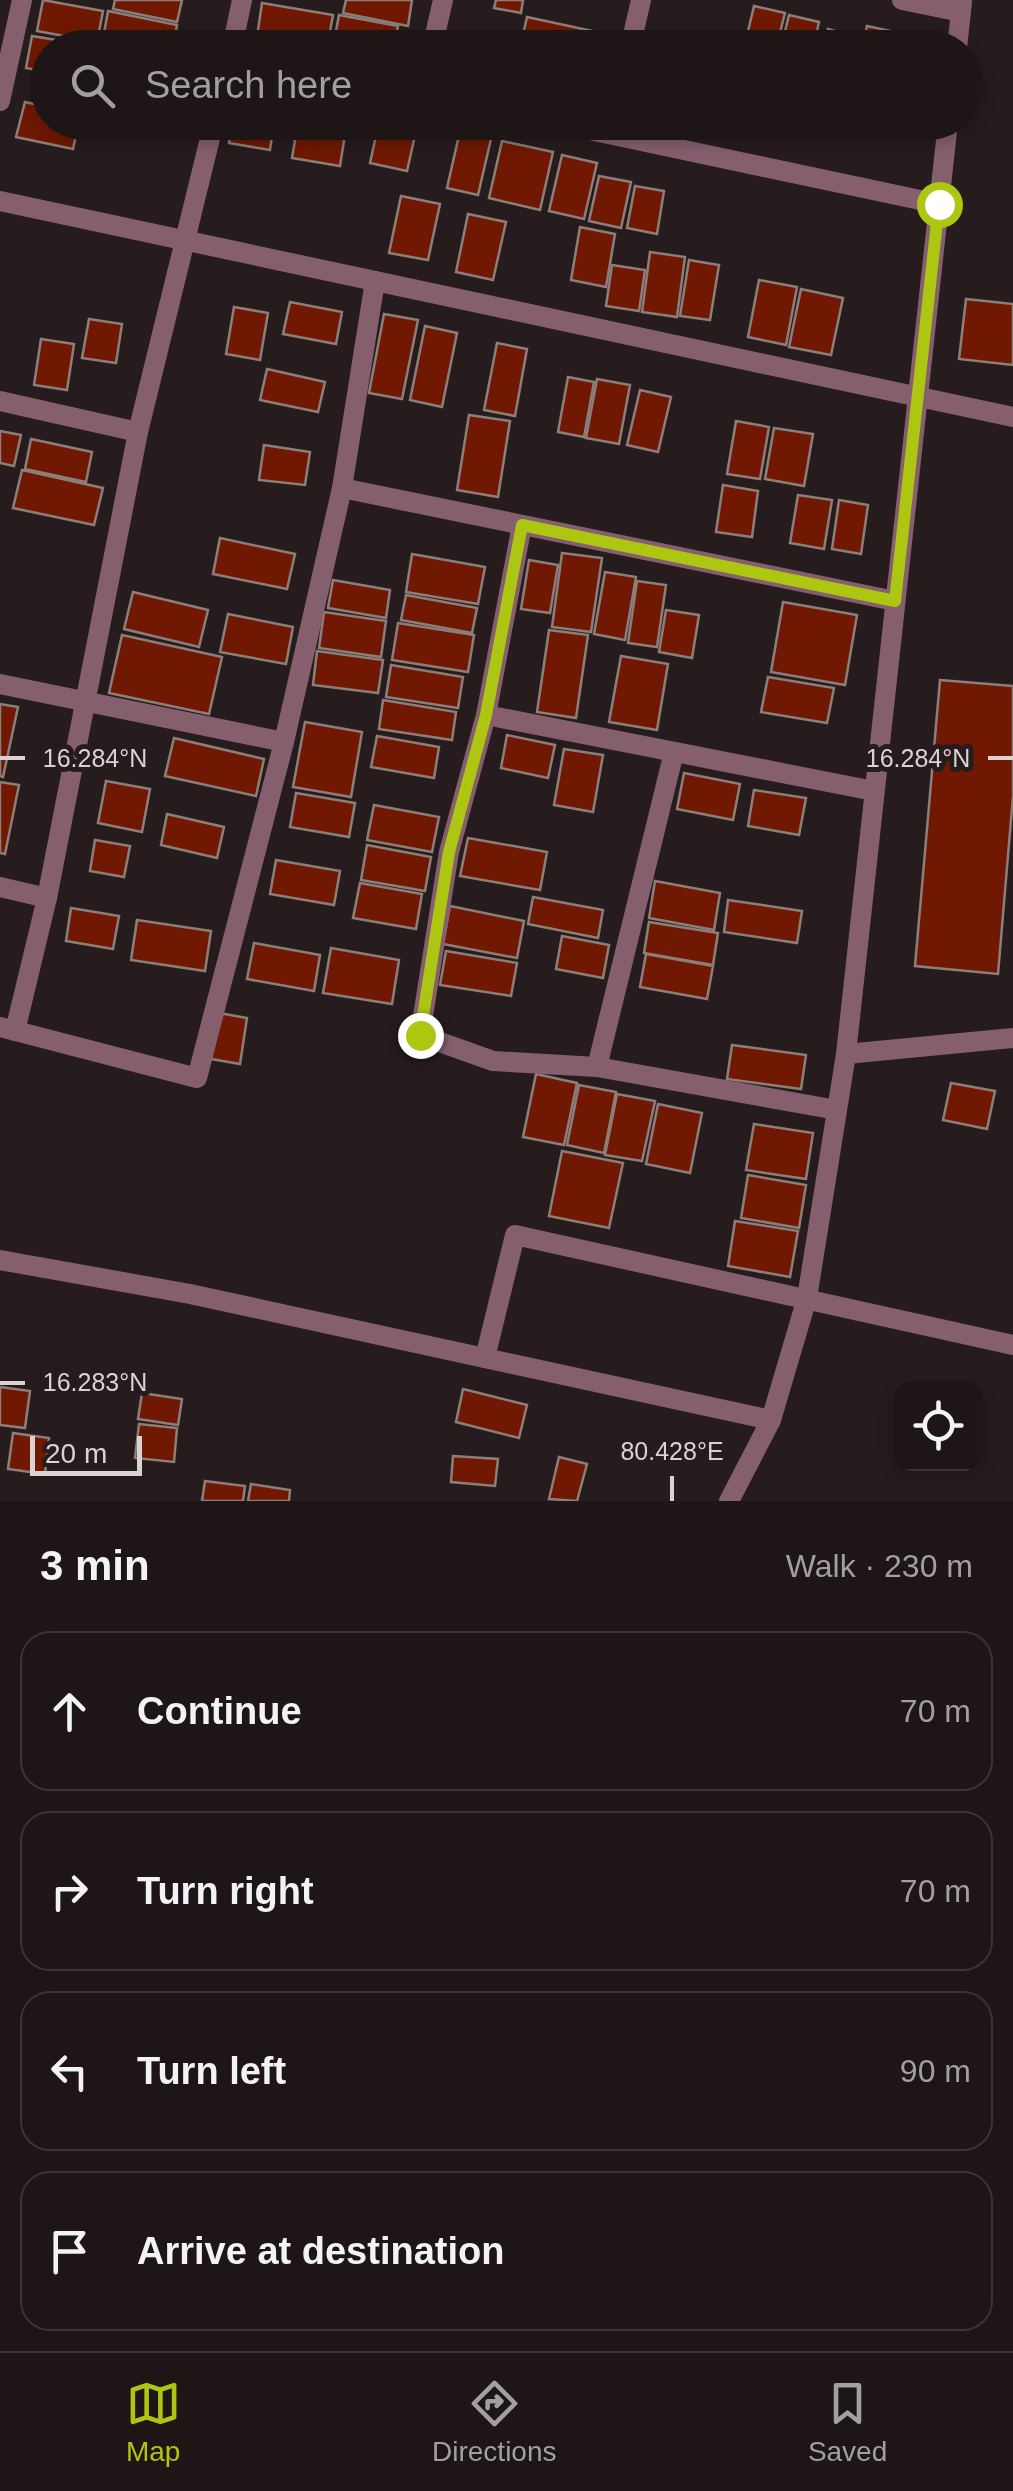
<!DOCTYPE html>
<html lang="en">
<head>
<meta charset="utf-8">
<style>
	body { margin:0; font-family:Helvetica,sans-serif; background:#2a2223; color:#f1f3f6 }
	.controls { position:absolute; right:30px; bottom:30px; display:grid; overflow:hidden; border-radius:20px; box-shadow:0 5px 15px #0003 }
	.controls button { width:90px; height:90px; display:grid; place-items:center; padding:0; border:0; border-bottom:2px solid #3b3435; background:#1d1516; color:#f1f3f6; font:50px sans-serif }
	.scale { position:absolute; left:30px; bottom:25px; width:112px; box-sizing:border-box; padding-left:10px; border:5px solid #dbd3d3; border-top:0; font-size:28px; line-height:35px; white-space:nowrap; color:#dbd3d3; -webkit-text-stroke:8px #271c1d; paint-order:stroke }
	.stop { position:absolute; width:30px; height:30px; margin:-22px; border:8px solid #acc611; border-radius:50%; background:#fff }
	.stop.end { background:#acc611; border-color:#fff; box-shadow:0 2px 10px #0008 }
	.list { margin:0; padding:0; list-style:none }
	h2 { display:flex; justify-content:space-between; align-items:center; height:130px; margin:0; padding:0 40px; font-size:42px }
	h2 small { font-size:32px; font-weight:400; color:#a09fa1 }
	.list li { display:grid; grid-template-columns:65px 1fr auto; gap:30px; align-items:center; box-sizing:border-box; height:160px; margin:0 20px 20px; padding:0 20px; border:2px solid #3b3435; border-radius:30px }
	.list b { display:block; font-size:38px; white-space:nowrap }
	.list em { font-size:32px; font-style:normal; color:#a09fa1 }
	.icon { flex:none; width:55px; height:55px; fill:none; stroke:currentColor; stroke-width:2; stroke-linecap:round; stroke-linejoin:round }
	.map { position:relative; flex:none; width:1013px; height:1501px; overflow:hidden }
	.search { position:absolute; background:#1d1516; box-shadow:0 5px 15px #0003; left:30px; right:30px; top:30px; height:110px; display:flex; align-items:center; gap:25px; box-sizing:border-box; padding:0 35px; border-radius:55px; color:#a09fa1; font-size:38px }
	.sheet { height:850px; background:#1d1516 }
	nav { display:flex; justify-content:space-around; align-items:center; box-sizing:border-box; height:140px; border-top:2px solid #3b3435; background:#1d1516; font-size:28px; color:#a09fa1 }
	nav a { display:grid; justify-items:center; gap:5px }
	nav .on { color:#acc611 }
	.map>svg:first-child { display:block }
	.building { fill:#701801; stroke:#8c7e7a; stroke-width:2.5 }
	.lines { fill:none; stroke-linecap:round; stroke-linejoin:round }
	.minor { stroke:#865f6f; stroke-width:20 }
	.route { stroke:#acc611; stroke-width:12 }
	.ticks { fill:none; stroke:#dbd3d3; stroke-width:4 }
	.ticks-label { font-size:25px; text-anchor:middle; fill:#dbd3d3; stroke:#271c1d; stroke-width:10; stroke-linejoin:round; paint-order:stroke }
</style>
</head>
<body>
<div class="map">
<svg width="1013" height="1501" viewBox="0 0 1013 1501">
	<rect width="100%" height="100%" fill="#271c1d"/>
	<g class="building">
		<polygon points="43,0 103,11 97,42 37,31"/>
		<polygon points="115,0 182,0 177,22 113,9"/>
		<polygon points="346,0 412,0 408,26 343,13"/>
		<polygon points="496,0 523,0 521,13 494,8"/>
		<polygon points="262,3 333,15 327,48 257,37"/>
		<polygon points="754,6 785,13 776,48 744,48"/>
		<polygon points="108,11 177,25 173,48 121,48 102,44"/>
		<polygon points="339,15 398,26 394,48 333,47"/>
		<polygon points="789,15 819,22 813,48 781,48"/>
		<polygon points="527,17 611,35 609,48 520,48"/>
		<polygon points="867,26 909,35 907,48 862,48"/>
		<polygon points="828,29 859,38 857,48 823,48"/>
		<polygon points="456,33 491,40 489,48 453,48"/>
		<polygon points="32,36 99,47 48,48 48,72 26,68"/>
		<polygon points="25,102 48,107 48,122 79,122 73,149 16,137"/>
		<polygon points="108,122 166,122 165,132"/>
		<polygon points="232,122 274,122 270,150 229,143"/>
		<polygon points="298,122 347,122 340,166 292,158"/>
		<polygon points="379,122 418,122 407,171 370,163"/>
		<polygon points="699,122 738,122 734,138 698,129"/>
		<polygon points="460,131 491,139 478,195 447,188"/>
		<polygon points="502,141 553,152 540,210 489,198"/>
		<polygon points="562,155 597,163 584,219 549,211"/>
		<polygon points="599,176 631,182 621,228 589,221"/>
		<polygon points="635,186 664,191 657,234 627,228"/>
		<polygon points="401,196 440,204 428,260 389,253"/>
		<polygon points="468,214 506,222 493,280 456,272"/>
		<polygon points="580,227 615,234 606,287 571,280"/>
		<polygon points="650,252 685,257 677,317 642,312"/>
		<polygon points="689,260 719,265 710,320 680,316"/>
		<polygon points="612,265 645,270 639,311 606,306"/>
		<polygon points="759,280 797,287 786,345 748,337"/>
		<polygon points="801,289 843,298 831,355 789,347"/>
		<polygon points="966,299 1013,304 1013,365 959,359"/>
		<polygon points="290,302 342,312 336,344 283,334"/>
		<polygon points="234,307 268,313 260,360 226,354"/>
		<polygon points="384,314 418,320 402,399 369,393"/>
		<polygon points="89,319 122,324 116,363 82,358"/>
		<polygon points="425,326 457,333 442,407 410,400"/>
		<polygon points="41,339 74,344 67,390 34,385"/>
		<polygon points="497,343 527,349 515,416 484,410"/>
		<polygon points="267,369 325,382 318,412 260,400"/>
		<polygon points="568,377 594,382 584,437 558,432"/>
		<polygon points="597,379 630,385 619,444 586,438"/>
		<polygon points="640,390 671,397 658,452 627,445"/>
		<polygon points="469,415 510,421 498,497 457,490"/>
		<polygon points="736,421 769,427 760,479 727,474"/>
		<polygon points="774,428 813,434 804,486 765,479"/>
		<polygon points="0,431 21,435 14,466 0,463"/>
		<polygon points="31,439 92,452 86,482 25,469"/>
		<polygon points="264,445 310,452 305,485 259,480"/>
		<polygon points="22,470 103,488 94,525 13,508"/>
		<polygon points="723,485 758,491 752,537 716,532"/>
		<polygon points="798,495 832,500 824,549 790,543"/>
		<polygon points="839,500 868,505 861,554 832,549"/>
		<polygon points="220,538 295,554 287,589 213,574"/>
		<polygon points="562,553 602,558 591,632 552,627"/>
		<polygon points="412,554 485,567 478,604 406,592"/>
		<polygon points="529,560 558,565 550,613 521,609"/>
		<polygon points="605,572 636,577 625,640 594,634"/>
		<polygon points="333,580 390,590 386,618 328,608"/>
		<polygon points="637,581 666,585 657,647 628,643"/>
		<polygon points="133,592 208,610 199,647 124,629"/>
		<polygon points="406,595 477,608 472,633 401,620"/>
		<polygon points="783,602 857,615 845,685 771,672"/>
		<polygon points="666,610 699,615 692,658 659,652"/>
		<polygon points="324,612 386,621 381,657 319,648"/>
		<polygon points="228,614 293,627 286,664 220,652"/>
		<polygon points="398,623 474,635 468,672 392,660"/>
		<polygon points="549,630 588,635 576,718 537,712"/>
		<polygon points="122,635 222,657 209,714 109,693"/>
		<polygon points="317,651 383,660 378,693 313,685"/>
		<polygon points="621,656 668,664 657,730 609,722"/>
		<polygon points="391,665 463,677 458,708 386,697"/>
		<polygon points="768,677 834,688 827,723 761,712"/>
		<polygon points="940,680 1013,686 1013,796 998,974 915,966"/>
		<polygon points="383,700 456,712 452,740 379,729"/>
		<polygon points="0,704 18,707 3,777 0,776"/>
		<polygon points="305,722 362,732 351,797 293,787"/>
		<polygon points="507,735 555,745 548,778 501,768"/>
		<polygon points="377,736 439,747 434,778 371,767"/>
		<polygon points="174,738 264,759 256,796 165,776"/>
		<polygon points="564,749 603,755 593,812 554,805"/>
		<polygon points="684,773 740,784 733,820 677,809"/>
		<polygon points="106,781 150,789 142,832 98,823"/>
		<polygon points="0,782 19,785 5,854 0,853"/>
		<polygon points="754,790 806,798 799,835 748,826"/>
		<polygon points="296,793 355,803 349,837 290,827"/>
		<polygon points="374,805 439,817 432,852 367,840"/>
		<polygon points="167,814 224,827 217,858 161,845"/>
		<polygon points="468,838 547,852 540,890 460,876"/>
		<polygon points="95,840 130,846 124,877 90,871"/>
		<polygon points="367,845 431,857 425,891 361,880"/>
		<polygon points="276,860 340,871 334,905 270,894"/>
		<polygon points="655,881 720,893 714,930 649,918"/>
		<polygon points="360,883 422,894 416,929 353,918"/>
		<polygon points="533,897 603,910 598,938 528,924"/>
		<polygon points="728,900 802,911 797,943 724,932"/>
		<polygon points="450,906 524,921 517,958 443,944"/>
		<polygon points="71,908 119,916 113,949 66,941"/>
		<polygon points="137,920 211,931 205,971 131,960"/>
		<polygon points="649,922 718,933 713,965 644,953"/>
		<polygon points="562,936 609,945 603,978 556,969"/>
		<polygon points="254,943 320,955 314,991 247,979"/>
		<polygon points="331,948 399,960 392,1004 323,993"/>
		<polygon points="446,951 517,963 511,996 440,985"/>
		<polygon points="646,954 713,966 707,999 640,987"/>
		<polygon points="219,1013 247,1018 240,1064 211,1059"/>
		<polygon points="732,1045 806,1055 801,1089 727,1079"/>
		<polygon points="536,1074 577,1083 564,1145 523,1137"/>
		<polygon points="951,1083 995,1091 987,1129 943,1120"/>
		<polygon points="579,1085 616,1092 604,1153 567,1145"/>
		<polygon points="617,1094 655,1101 642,1161 605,1155"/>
		<polygon points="658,1104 702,1113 690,1173 646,1164"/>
		<polygon points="754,1124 813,1133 806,1179 746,1170"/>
		<polygon points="562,1151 623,1163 609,1228 549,1216"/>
		<polygon points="748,1175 806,1185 799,1228 741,1218"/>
		<polygon points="735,1221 798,1231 790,1277 728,1266"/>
		<polygon points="0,1387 30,1391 25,1428 0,1425"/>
		<polygon points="463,1389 527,1405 519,1438 456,1422"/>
		<polygon points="142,1393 182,1399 178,1425 138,1419"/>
		<polygon points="139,1424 177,1428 174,1462 135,1458"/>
		<polygon points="13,1433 49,1438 45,1474 8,1469"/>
		<polygon points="453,1456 498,1459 495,1486 451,1482"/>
		<polygon points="559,1457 587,1464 577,1501 549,1499"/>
		<polygon points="205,1481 245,1486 243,1501 202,1501"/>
		<polygon points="251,1484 290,1490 289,1501 248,1501"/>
	</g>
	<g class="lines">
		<g class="minor">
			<polyline points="902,0 961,12"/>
			<polyline points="232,48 242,0"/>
			<polyline points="432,48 443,0"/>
			<polyline points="630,48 641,0"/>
			<polyline points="957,48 962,2"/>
			<polyline points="0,101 22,0"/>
			<polyline points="552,122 939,204"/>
			<polyline points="0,201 1013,417"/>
			<polyline points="0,401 138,432"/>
			<polyline points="342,488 895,601"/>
			<polyline points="522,525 486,715 449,852 420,1035 493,1061 597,1067 837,1110"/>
			<polyline points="0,684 284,742"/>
			<polyline points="486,715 874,791"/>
			<polyline points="0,887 47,898"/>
			<polyline points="0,1027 197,1078 284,742 342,488 375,281"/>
			<polyline points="15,1031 47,898 138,432 214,122"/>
			<polyline points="846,1054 1013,1038"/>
			<polyline points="597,1067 674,752"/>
			<polyline points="0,1260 190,1294 771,1420"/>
			<polyline points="485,1358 515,1235 1013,1345"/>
			<polyline points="729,1501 771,1420 807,1298 846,1054 948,122"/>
		</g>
	</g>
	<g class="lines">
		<polyline class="route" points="420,1035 449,852 486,715 522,525 895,601 939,204"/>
	</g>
	<path class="ticks" d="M0,758H25M988,758H1013M0,1383H25M672,1476V1501"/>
	<g class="ticks-label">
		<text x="95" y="767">16.284°N</text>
		<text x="918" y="767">16.284°N</text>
		<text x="95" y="1391">16.283°N</text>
		<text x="672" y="1460">80.428°E</text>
	</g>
</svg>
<div class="controls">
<button><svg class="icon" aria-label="locate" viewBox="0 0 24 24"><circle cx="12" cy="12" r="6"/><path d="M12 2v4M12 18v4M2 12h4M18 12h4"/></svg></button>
</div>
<div class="scale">20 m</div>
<div class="stop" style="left:939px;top:204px"></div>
<div class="stop end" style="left:420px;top:1035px"></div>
<div class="search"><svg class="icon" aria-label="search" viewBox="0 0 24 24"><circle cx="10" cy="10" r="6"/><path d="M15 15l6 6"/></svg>Search here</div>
</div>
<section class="sheet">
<h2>3 min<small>Walk · 230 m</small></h2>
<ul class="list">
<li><svg class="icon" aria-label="ahead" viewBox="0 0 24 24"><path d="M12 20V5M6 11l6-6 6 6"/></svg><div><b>Continue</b></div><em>70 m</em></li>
<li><svg class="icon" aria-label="right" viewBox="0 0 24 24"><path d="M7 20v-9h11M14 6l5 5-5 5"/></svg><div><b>Turn right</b></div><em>70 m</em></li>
<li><svg class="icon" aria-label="left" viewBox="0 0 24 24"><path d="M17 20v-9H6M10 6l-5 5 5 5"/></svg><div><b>Turn left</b></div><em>90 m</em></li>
<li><svg class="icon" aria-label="arrive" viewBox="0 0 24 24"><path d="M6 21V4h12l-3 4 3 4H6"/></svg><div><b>Arrive at destination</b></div></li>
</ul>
</section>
<nav>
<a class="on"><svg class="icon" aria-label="map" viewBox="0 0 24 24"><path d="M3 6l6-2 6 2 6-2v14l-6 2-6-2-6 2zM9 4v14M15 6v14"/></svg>Map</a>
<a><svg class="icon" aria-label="directions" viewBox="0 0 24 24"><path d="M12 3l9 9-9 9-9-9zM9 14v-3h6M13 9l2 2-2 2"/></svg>Directions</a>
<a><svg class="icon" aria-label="saved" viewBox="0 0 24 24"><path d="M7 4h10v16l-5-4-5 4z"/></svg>Saved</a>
</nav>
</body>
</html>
